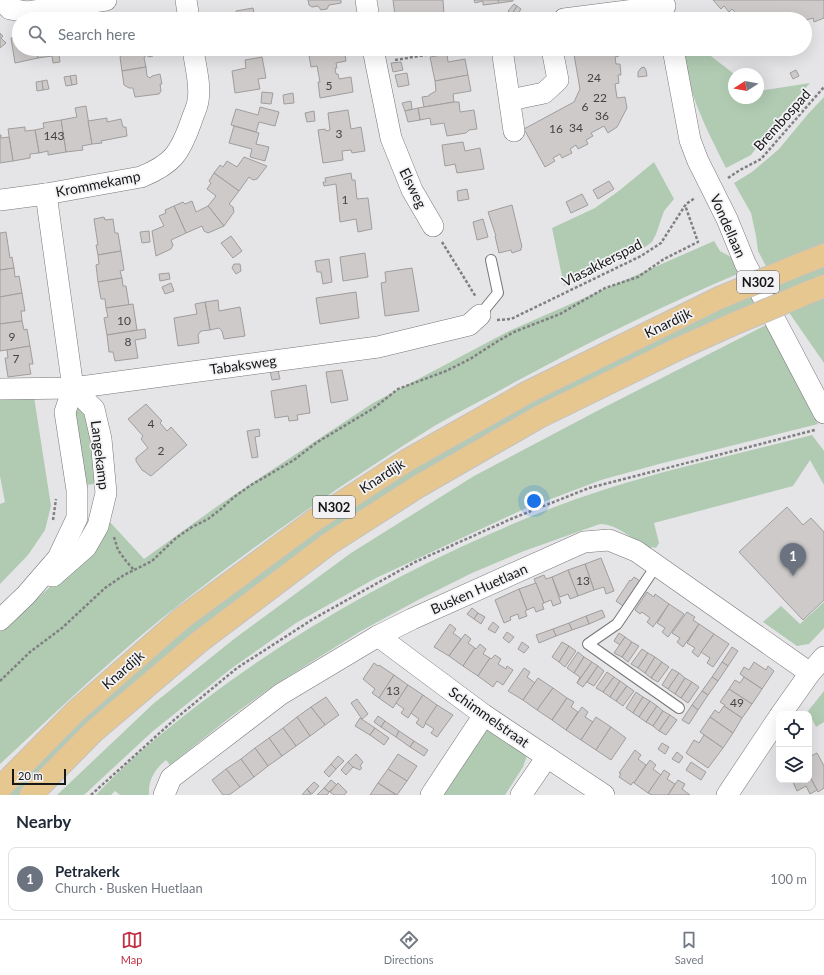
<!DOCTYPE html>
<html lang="en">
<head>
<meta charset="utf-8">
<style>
	body { margin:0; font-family:Lato,sans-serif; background:#f2f2f3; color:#1f2937 }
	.controls { position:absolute; right:12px; bottom:12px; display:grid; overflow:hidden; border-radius:8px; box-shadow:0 4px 16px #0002 }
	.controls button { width:36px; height:36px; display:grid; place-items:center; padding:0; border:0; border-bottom:1px solid #e0e1e3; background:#fff; color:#1f2937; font:20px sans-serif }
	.compass { position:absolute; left:728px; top:68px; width:36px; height:36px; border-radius:50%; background:#fff; box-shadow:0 4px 16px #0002; rotate:259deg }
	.scale { position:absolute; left:12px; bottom:10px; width:54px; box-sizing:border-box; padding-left:4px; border:2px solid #161617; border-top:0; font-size:11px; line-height:14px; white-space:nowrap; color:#161617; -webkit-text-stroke:3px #f2f2f5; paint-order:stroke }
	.you { position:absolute; left:534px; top:501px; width:14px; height:14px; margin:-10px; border:3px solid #fff; border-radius:50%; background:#1a73e8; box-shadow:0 0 0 6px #1a73e833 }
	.badge { display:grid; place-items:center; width:26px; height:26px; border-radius:50%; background:#c02f43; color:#fff; font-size:13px; font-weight:700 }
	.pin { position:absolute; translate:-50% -33px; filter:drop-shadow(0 1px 2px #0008) }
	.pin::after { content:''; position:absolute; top:21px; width:14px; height:12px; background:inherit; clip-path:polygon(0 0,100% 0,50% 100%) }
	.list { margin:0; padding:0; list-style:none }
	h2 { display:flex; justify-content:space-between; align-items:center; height:52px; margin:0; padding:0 16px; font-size:17px }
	h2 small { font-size:13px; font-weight:400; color:#747a83 }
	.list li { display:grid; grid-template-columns:26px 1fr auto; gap:12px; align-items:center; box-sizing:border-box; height:64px; margin:0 8px 8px; padding:0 8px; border:1px solid #e0e1e3; border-radius:8px }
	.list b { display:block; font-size:15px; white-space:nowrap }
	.list p { margin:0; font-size:13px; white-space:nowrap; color:#747a83 }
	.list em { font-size:13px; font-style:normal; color:#747a83 }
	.icon { flex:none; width:22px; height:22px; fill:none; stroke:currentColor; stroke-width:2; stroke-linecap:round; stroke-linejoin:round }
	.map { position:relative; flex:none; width:824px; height:795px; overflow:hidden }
	.search { position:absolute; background:#fff; box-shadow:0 4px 16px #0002; left:12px; right:12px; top:12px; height:44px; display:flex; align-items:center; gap:10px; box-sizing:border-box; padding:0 14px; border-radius:22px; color:#747a83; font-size:15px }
	.sheet { height:124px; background:#fff }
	nav { display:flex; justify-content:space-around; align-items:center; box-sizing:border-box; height:56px; border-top:1px solid #e0e1e3; background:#fff; font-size:11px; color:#747a83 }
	nav a { display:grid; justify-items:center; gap:2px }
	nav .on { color:#c02f43 }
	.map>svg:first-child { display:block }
	.green { fill:#b0cbb2 }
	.building { fill:#cdcac9; stroke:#a09d9d }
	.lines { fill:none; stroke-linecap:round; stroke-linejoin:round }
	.lane-casing { stroke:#77777a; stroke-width:12 }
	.street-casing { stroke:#77777a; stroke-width:22 }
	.primary-casing { stroke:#c2c2c3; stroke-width:24 }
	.path { stroke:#808082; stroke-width:2.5; stroke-dasharray:3 2; stroke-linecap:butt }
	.lane { stroke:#fff; stroke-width:10 }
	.street { stroke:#fff; stroke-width:21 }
	.primary { stroke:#e6c78f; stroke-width:22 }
	.primary-bridge-casing { stroke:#c2c2c3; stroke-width:24; stroke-linecap:butt }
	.primary-bridge { stroke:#e6c78f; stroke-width:22 }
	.labels { text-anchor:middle; stroke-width:3.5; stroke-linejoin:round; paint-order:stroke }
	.number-label { font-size:12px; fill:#444344 }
	.shield { fill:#f2f2f5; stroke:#58585a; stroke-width:1 }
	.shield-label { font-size:13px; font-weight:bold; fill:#161617 }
	.street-label { font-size:14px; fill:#161617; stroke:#f2f2f5 }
</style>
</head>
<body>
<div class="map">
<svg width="824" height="795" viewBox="0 0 824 795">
	<rect width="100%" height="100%" fill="#e5e5e8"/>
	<g class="green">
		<path d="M681,49H702L734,74V98H758V91L810,83L779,118L751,155L726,168C706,128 689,95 681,49Z"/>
		<polygon points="824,97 824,243 767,268 758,251 756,236 751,213 734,183 752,172 779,149 808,114"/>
		<polygon points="654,162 674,199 664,211 656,234 652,242 641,250 564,286 552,228 595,208 620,190"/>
		<path d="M714,241L720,251L731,257L742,272C664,305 589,342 515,382C489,397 462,410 436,425C351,478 268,535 189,597C122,648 62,707 0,764V631L85,556L108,520L144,559L219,505L373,403L509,331Z"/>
		<polygon points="824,264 824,276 532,410 90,724 20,795 4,795 85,712 189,623 323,524 416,465 532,398 690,321"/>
		<polygon points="824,297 824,363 788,311"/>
		<polygon points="766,325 818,424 659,464 601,480 522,510 376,578 296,623 232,668 153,731 84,795 57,795 153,704 234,639 351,553 474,476 595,412"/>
		<polygon points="85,392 100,484 81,485 74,395"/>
		<polygon points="34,397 51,506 45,530 28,555 0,584 0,504 5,502 0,476 0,399"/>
		<path d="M812,435L824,451V485L810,460L793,486L654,523L659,543L656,548L652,547L649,551C635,541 618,524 600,524L524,551L472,573L418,600L361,631L273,686L233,715L170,765L166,760C155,769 148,780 149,795H120L115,791L111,795H96C135,753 180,718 226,684C309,624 398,574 492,533C528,517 565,502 603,490C672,468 743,453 812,435Z"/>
		<polygon points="824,602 824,628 809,644 797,646 763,622 781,606 800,624"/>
		<polygon points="824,691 824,722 816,727 808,711"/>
		<polygon points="486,728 528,753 523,767 505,795 444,795"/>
	</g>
	<g class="building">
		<polygon points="308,0 341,0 341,3 329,5 327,9 321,10 318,6 312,7 309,5"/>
		<polygon points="393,0 443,0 444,15 423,17 423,13 413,14 414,18 399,19 399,16 395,16"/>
		<polygon points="474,0 498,0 499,3 483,5 483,1 475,3"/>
		<polygon points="498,0 513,0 513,1 499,3"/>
		<polygon points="713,0 824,0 824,18 814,22 813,18 806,20 807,24 805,25 805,19 741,19 732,9 729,12 724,6 721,9"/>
		<polygon points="514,4 517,6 512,14 508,11"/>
		<polygon points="517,6 521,9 516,17 512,14"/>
		<polygon points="253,8 255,19 236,19 236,11"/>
		<polygon points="137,14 138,19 114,19 113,17"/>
		<polygon points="476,15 476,19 454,19 454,17"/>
		<polygon points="0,33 3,36 1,38 6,43 0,48"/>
		<polygon points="18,35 19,35 19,49 36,49 38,58 15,63 11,38 19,37"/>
		<polygon points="36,49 51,49 52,56 38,58"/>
		<polygon points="51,49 66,49 67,54 59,55 60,62 53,63"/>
		<polygon points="66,49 90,49 91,54 83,55 82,51 67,54"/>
		<polygon points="127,49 154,49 155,54 153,56 149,57 146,55 144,58 146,67 122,71 120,57 123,52 127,51"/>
		<polygon points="308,49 344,49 346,61 336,63 337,68 335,68 336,74 338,74 339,79 351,77 353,92 320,98 318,82 320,82 317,66 311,67"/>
		<polygon points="573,49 617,49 619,56 615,57 616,64 620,64 621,75 618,75 619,83 615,84 617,98 625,97 627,108 617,127 608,133 604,126 591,133 593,136 586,140 588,144 578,149 576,145 570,149 572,153 562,158 560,154 553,158 555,161 545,167 524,129 574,102 580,89"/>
		<polygon points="447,54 448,62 465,59 468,75 435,81 430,57"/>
		<polygon points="262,57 266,78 258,79 260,89 235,93 232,71 246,68 245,60"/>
		<polygon points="401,62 403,70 393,72 391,63"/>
		<polygon points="146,67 147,76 150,78 152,76 160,74 162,84 160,84 161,91 159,94 135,97 133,88 129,88 124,85 122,71"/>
		<polygon points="644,67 646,70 647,76 638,77 638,72 641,68"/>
		<polygon points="796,70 799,76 793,79 790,73"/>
		<polygon points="407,73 409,85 398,87 395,75"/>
		<polygon points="76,75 77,84 72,85 70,76"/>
		<polygon points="468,75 471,91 453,94 454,102 424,107 422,97 429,96 429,95 436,91 435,81"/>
		<polygon points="70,76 72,85 66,86 64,77"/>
		<polygon points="47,80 49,89 43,90 42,81"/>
		<polygon points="42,81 43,90 37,91 36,82"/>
		<polygon points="262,92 273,93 271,104 261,103"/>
		<polygon points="293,93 294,103 284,104 283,95"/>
		<polygon points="411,101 412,109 405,111 402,103"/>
		<polygon points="454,102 459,102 460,112 474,110 477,129 469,130 466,133 447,136 444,123 431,125 430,118 420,120 418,108"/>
		<polygon points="86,106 92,144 82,146 83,150 66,152 61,120 77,117 75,108"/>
		<polygon points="260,107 279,112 275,126 259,122 256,132 231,125 236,109 258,115"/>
		<polygon points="418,108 420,120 408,122 405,111"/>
		<polygon points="348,110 351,129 361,127 365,151 352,153 351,150 342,151 343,160 323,163 318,130 325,129 326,131 330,130 328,113"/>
		<polygon points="314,111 315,121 307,122 305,113"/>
		<polygon points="107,118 107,122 121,119 123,127 126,127 127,136 101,141 102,143 92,144 88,121"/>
		<polygon points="61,120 66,152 48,155 48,151 39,153 35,130 44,128 43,123"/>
		<polygon points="234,126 259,133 256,144 269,147 265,161 250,157 252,149 229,143"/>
		<polygon points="25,127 25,131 35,130 39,153 30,154 30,158 13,161 8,129"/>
		<polygon points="0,135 1,135 1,138 9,137 13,161 0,163"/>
		<polygon points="463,142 465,151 480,148 484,169 457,173 455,164 445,166 442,145"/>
		<polygon points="244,157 267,166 257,179 253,180 249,177 239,191 214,173 220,165 223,167 227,161 237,167"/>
		<polygon points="214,173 239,191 229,204 233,207 234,212 224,226 208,206 216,196 207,189 211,183 209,181"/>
		<polygon points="351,173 352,180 355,180 357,199 368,198 372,229 358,232 356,219 340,222 336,184 324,186 323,182 326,182 325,178"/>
		<polygon points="609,181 614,189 598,199 593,190"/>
		<polygon points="467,189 469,199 458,201 457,191"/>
		<polygon points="582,194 588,205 571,213 566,202"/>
		<polygon points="192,201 196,212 208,206 224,226 208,233 204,231 202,226 186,233 174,206 183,202 185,204"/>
		<polygon points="512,205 522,247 521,248 521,250 512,253 511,250 499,253 495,236 496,236 488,212"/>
		<polygon points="174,206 186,233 171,240 173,245 171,249 156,256 152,231 164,226 159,216 166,213 165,210"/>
		<polygon points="104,217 105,220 113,219 115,233 118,233 121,251 98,255 96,245 98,245 94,219"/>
		<polygon points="483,219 488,237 477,240 473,222"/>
		<polygon points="149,231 150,242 142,243 140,232"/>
		<polygon points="6,232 10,258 12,257 14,268 0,270 0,233"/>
		<polygon points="231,236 242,251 233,258 221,243"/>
		<polygon points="121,251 124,270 120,271 122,278 98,282 96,265 99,264 98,255"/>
		<polygon points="365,253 368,277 343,281 340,257"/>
		<polygon points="329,259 332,282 323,284 321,272 317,272 315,261"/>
		<polygon points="234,264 240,264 241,271 236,274 232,268"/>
		<polygon points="14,268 15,277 19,276 22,293 0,297 0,270"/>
		<polygon points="412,268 419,311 385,316 381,283 386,282 385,272"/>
		<polygon points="169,273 170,279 160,281 159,274"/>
		<polygon points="122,278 123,286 126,286 129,305 106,308 105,299 101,299 98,282"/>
		<polygon points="171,283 174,291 165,294 162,287"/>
		<polygon points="356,292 359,318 320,324 316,298"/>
		<polygon points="22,293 25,311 21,311 22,321 0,324 0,297"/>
		<polygon points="218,300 219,311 240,307 245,336 224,339 222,331 219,328 210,330 205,302"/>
		<polygon points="205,302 210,330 201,331 198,335 199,343 178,346 174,318 197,314 195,304"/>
		<polygon points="133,304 137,330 107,335 104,318 108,317 106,308"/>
		<polygon points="22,321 24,330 27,329 30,346 0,351 0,324"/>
		<polygon points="145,329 146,338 135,340 138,358 115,361 113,352 109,352 107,335"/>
		<polygon points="30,346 33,364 29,364 31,374 8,377 5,358 8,358 7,350"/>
		<polygon points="278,370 280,379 272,380 270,371"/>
		<polygon points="342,370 348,400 331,403 326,372"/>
		<polygon points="306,385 310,413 297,415 298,420 289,421 288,416 275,418 271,391"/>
		<polygon points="146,404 162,421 160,423 167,431 171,427 187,445 151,476 142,470 136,461 136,458 148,448 141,439 143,436 128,419"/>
		<polygon points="259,429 260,436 255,437 258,457 252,458 247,431"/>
		<polygon points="787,507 803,525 811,518 824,532 824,600 803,620 739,552"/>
		<polygon points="601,558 614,591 606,594 604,587 594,590 585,564"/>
		<polygon points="585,564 594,590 578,596 568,570"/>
		<polygon points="568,570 578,596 570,599 568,594 560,597 552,577"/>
		<polygon points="544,575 546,579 552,577 561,603 553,606 551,600 544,603 534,579"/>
		<polygon points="634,577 640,581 623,606 616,601 630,580 631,581"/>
		<polygon points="536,583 544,603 542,604 544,609 536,612 534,607 527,610 519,589"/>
		<polygon points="519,589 527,610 525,611 527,616 519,619 518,614 510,617 511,620 504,623 495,600"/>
		<polygon points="647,592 654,597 655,594 669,604 653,627 647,622 650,618 642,612 640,614 635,610"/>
		<polygon points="669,604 684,614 668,637 662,632 665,628 657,623"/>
		<polygon points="472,608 478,613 474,619 467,614"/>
		<polygon points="602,610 605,617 589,624 586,616"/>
		<polygon points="687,612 695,617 693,620 699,624 683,647 677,642 680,638 672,633"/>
		<polygon points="478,613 485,617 481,624 474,619"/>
		<polygon points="586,616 589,624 572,630 569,623"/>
		<polygon points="493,622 499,627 495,633 488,629"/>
		<polygon points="569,623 572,630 556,636 553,629"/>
		<polygon points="450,624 456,629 453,633 461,639 449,656 434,647"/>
		<polygon points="699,624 714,634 698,657 692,652 695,648 687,643"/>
		<polygon points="553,629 556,636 539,643 536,635"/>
		<polygon points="507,632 514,637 509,643 503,638"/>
		<polygon points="619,633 625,637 620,645 614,641"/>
		<polygon points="465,634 471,639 468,643 475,648 463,666 449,656"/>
		<polygon points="714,634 729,644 713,667 707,663 710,658 701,652"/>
		<polygon points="625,637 632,642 622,657 614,653"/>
		<polygon points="522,642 529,647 524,653 518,649"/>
		<polygon points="562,642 569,646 559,662 552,657"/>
		<polygon points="632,642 639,646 628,662 622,657"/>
		<polygon points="480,644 486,649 483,654 490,658 478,676 463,666 475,648 476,649"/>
		<polygon points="569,646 576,651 565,667 559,662"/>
		<polygon points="732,647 738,651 728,666 722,662"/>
		<polygon points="642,649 648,653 638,668 631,664"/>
		<polygon points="578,652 584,657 574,673 567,668"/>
		<polygon points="648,653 655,657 645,673 638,668"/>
		<polygon points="495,655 501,659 498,664 506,669 507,666 513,670 503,685 497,681 493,687 478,676 490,658 491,659"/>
		<polygon points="584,657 592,662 577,683 580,677 574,673"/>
		<polygon points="655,657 662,662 651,678 645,673"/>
		<polygon points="592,662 598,666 583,687 577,683"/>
		<polygon points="662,662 669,667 658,682 651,678"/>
		<polygon points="722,662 728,666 718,681 712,677"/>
		<polygon points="754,662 766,670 768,666 774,671 762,689 740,674 744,667 749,670"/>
		<polygon points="374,663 378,666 379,665 394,675 379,698 372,693 375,689 363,679"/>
		<polygon points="598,666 604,671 594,686 587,682"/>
		<polygon points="524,668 530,672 527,677 535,683 523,700 508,691"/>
		<polygon points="672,669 679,673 668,689 662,685"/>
		<polygon points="607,672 614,677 603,692 596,688"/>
		<polygon points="679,673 685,678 675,694 668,689"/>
		<polygon points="394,675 408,685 393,708 379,698"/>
		<polygon points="614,677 620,681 610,697 603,692"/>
		<polygon points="712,677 718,681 708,695 702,691"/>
		<polygon points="744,677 762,689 752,704 729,689 735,680 740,683"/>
		<polygon points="538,678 553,688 537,710 523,700"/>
		<polygon points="685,678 692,682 681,698 675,694"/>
		<polygon points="620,681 627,686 616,701 610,697"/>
		<polygon points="692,682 699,687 688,703 681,698"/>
		<polygon points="408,685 423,695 408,718 401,713 404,709 396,703"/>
		<polygon points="627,686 634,691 623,706 616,701"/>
		<polygon points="553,688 567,698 552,720 537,710"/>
		<polygon points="729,689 752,704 742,718 724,706 725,705 720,702"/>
		<polygon points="702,691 708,695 698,710 692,705"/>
		<polygon points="636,692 643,697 633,713 626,708"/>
		<polygon points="423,695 437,705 423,728 416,723 419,719 411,713"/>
		<polygon points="326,697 339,715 325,725 311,707"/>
		<polygon points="643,697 650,701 639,717 633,713"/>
		<polygon points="567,698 574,702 571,707 578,712 566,730 552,720"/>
		<polygon points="357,699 368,714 362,719 351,703"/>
		<polygon points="650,701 657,706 646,722 639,717"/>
		<polygon points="437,705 453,715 437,737 431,733 434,729 425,723"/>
		<polygon points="692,705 698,710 689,724 682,720"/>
		<polygon points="657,706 663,711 653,726 646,722"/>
		<polygon points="724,706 742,718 733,733 710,717 715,710 719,713"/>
		<polygon points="311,707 325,725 310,736 297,717"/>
		<polygon points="582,707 588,712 585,717 593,722 581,740 566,730"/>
		<polygon points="663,711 670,715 659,731 653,726"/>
		<polygon points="670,715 677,720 666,735 659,731"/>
		<polygon points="378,716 385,721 381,727 374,722"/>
		<polygon points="297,717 310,736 296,746 283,728"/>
		<polygon points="596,717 611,727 596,750 581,740"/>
		<polygon points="710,717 733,733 723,748 700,732"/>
		<polygon points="360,718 375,728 370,735 355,726"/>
		<polygon points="385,721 399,731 396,737 381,727"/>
		<polygon points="611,727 626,738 611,760 596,750"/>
		<polygon points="283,728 296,746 282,756 269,738"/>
		<polygon points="375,728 389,738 384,745 370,735"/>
		<polygon points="399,731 414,741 410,747 396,737"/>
		<polygon points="704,735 723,748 708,768 686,753 694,740 699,743"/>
		<polygon points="269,738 282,756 268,766 255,748"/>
		<polygon points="414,741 428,750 424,756 410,747"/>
		<polygon points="662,743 669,747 665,754 658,749"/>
		<polygon points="255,748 268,766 254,777 241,759"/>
		<polygon points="635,750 641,755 638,759 646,765 634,783 633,782 631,785 619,777 621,774 619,773"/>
		<polygon points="677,752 683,757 679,763 672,759"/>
		<polygon points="817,753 824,766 824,788 818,792 809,775 809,757"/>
		<polygon points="356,754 363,762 360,766 362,768 360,770 353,767 348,762"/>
		<polygon points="398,754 417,766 407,781 388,769"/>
		<polygon points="338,756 344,761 336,769 331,764"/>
		<polygon points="241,759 254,777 240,787 226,769"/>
		<polygon points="650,760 656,765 653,769 661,775 648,793 634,783"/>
		<polygon points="348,762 353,767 346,775 341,770"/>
		<polygon points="691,762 706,772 701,780 686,770"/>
		<polygon points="331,764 336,769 329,777 324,772"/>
		<polygon points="226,769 240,787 229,795 223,795 212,780"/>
		<polygon points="388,769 407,781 397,795 378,783"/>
		<polygon points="664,770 670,774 667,779 675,784 668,795 652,795 648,793"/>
		<polygon points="809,775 817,790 810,794 806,786 797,791 792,780 809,780"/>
		<polygon points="331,780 337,785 329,792 324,788"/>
		<polygon points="678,780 685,784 682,789 690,795 668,795"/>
		<polygon points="314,782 319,786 312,794 307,789"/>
		<polygon points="338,783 347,792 344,795 334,795 330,792"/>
		<polygon points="378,783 396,795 370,795"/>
		<polygon points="324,788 329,792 327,795 317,795"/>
		<polygon points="307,789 311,795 302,795"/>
	</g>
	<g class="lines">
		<g class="lane-casing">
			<g id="lane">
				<polyline points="480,315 498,293 491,260"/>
				<polyline points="656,566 617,624 588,644 679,708"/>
			</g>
		</g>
		<g class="street-casing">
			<g id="street">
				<polyline points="1,0 10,9 27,12 106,0"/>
				<polyline points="186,0 189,19"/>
				<polyline points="366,0 369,19"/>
				<polyline points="564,19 665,6"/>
				<polyline points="373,49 391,138 412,190 433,226"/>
				<polyline points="502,49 514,131"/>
				<polyline points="673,49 690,140 698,161 727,219 745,263 824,413"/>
				<polyline points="510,100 544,93 558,80 552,49"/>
				<path d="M0,200L46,194L141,177C173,164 180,153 191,122C193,115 197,108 198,101C201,85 195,65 193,49"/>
				<polyline points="0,389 73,388 378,347 469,325 480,315"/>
				<polyline points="53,576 86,547 98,526 106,493 101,439 94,409 73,388"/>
				<polyline points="0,620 26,595 58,558 77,518 77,490 65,412 73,388 46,194"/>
				<polyline points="378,636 484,715 604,795"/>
				<polyline points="781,714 810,673 824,657"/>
				<polyline points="164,795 171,778 281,694 378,636 412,619 584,542 609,540 636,551 810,673"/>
				<polyline points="431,795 484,715"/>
				<polyline points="521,795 547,757"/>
				<polyline points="727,795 779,717"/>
			</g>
		</g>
		<g class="primary-casing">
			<g id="primary">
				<polyline points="796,266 824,255"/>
				<polyline points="807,293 824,286"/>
				<polyline points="0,788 77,710 181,619 316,519 406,461 528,392 719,298"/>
				<polyline points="31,795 94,731 199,642 330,543 419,486 539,417 680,348 731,325"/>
			</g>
		</g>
		<g class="path">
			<polyline points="395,60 462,49"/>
			<polyline points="728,178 740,170 761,159 824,87"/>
			<polyline points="442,242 476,297"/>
			<polyline points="497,320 511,319 641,256 661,243 686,204 695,198"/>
			<polyline points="53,520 56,499"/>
			<polyline points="114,537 118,550 126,561 134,570"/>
			<polyline points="0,681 30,652 62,628 105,588 124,575 152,561 176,538 192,527 208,519 221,509 234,497 251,485 294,460 316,443 374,408 398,389 446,371 470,359 498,341 514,332 560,314 605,288 638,277 664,259 698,242 685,205"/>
			<polyline points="91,795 174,720 237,668 313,619 415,562 511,519 589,488 815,430"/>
		</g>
		<use href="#lane" class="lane"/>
		<use href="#street" class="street"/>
		<use href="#primary" class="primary"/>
		<g class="primary-bridge-casing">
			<g id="primary-bridge">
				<polyline points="719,298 796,266"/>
				<polyline points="731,325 807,293"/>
			</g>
		</g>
		<use href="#primary-bridge" class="primary-bridge"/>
	</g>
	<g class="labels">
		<g class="number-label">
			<text x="594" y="82">24</text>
			<text x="329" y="90">5</text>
			<text x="600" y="102">22</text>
			<text x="585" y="111">6</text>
			<text x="602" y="120">36</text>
			<text x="576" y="132">34</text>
			<text x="556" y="133">16</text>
			<text x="339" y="138">3</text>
			<text x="54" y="140">143</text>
			<text x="345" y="204">1</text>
			<text x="124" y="325">10</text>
			<text x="12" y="341">9</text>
			<text x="128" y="346">8</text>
			<text x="16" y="363">7</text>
			<text x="151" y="428">4</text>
			<text x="161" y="455">2</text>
			<text x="583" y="585">13</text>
			<text x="393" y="695">13</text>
			<text x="737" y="707">49</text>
		</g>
		<g class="shield">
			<rect x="737" y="271" width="42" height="22" rx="3"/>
			<rect x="313" y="496" width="42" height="22" rx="3"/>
		</g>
		<g class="shield-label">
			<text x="758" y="287">N302</text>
			<text x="334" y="512">N302</text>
		</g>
		<g class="street-label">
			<text transform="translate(782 120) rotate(-48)" y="5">Brembospad</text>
			<text transform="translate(98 184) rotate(-11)" y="5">Krommekamp</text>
			<text transform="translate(413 188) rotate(64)" y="5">Elsweg</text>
			<text transform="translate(728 226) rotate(66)" y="5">Vondellaan</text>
			<text transform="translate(602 263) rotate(-27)" y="5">Vlasakkerspad</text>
			<text transform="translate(668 323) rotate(-26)" y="5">Knardijk</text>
			<text transform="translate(243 365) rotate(-8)" y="5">Tabaksweg</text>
			<text transform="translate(100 455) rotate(83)" y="5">Langekamp</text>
			<text transform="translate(382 476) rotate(-33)" y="5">Knardijk</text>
			<text transform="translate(479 589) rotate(-24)" y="5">Busken Huetlaan</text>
			<text transform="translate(123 670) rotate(-41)" y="5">Knardijk</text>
			<text transform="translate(489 717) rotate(35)" y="5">Schimmelstraat</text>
		</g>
	</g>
</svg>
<div class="controls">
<button><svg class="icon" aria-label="locate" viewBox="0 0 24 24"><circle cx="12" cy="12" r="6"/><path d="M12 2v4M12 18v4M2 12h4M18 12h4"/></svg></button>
<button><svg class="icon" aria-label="layers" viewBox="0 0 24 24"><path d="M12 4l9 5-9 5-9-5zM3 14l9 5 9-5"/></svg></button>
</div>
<svg class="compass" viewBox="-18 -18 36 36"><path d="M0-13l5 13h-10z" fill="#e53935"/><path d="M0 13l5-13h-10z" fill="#747a83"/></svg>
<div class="scale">20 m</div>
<div class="you"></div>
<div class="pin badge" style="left:793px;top:576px;background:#6b7280">1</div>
<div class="search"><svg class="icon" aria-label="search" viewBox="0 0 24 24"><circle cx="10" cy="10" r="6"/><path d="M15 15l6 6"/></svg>Search here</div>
</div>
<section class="sheet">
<h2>Nearby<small></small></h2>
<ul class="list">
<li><span class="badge" style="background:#6b7280">1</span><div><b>Petrakerk</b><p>Church · Busken Huetlaan</p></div><em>100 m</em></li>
</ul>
</section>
<nav>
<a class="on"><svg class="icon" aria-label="map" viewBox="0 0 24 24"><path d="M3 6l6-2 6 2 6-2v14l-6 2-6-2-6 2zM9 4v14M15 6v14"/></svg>Map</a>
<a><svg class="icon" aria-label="directions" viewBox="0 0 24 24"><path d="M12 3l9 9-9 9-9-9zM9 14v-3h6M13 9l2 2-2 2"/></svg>Directions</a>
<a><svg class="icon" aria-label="saved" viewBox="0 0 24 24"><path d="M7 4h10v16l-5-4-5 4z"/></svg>Saved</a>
</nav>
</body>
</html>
